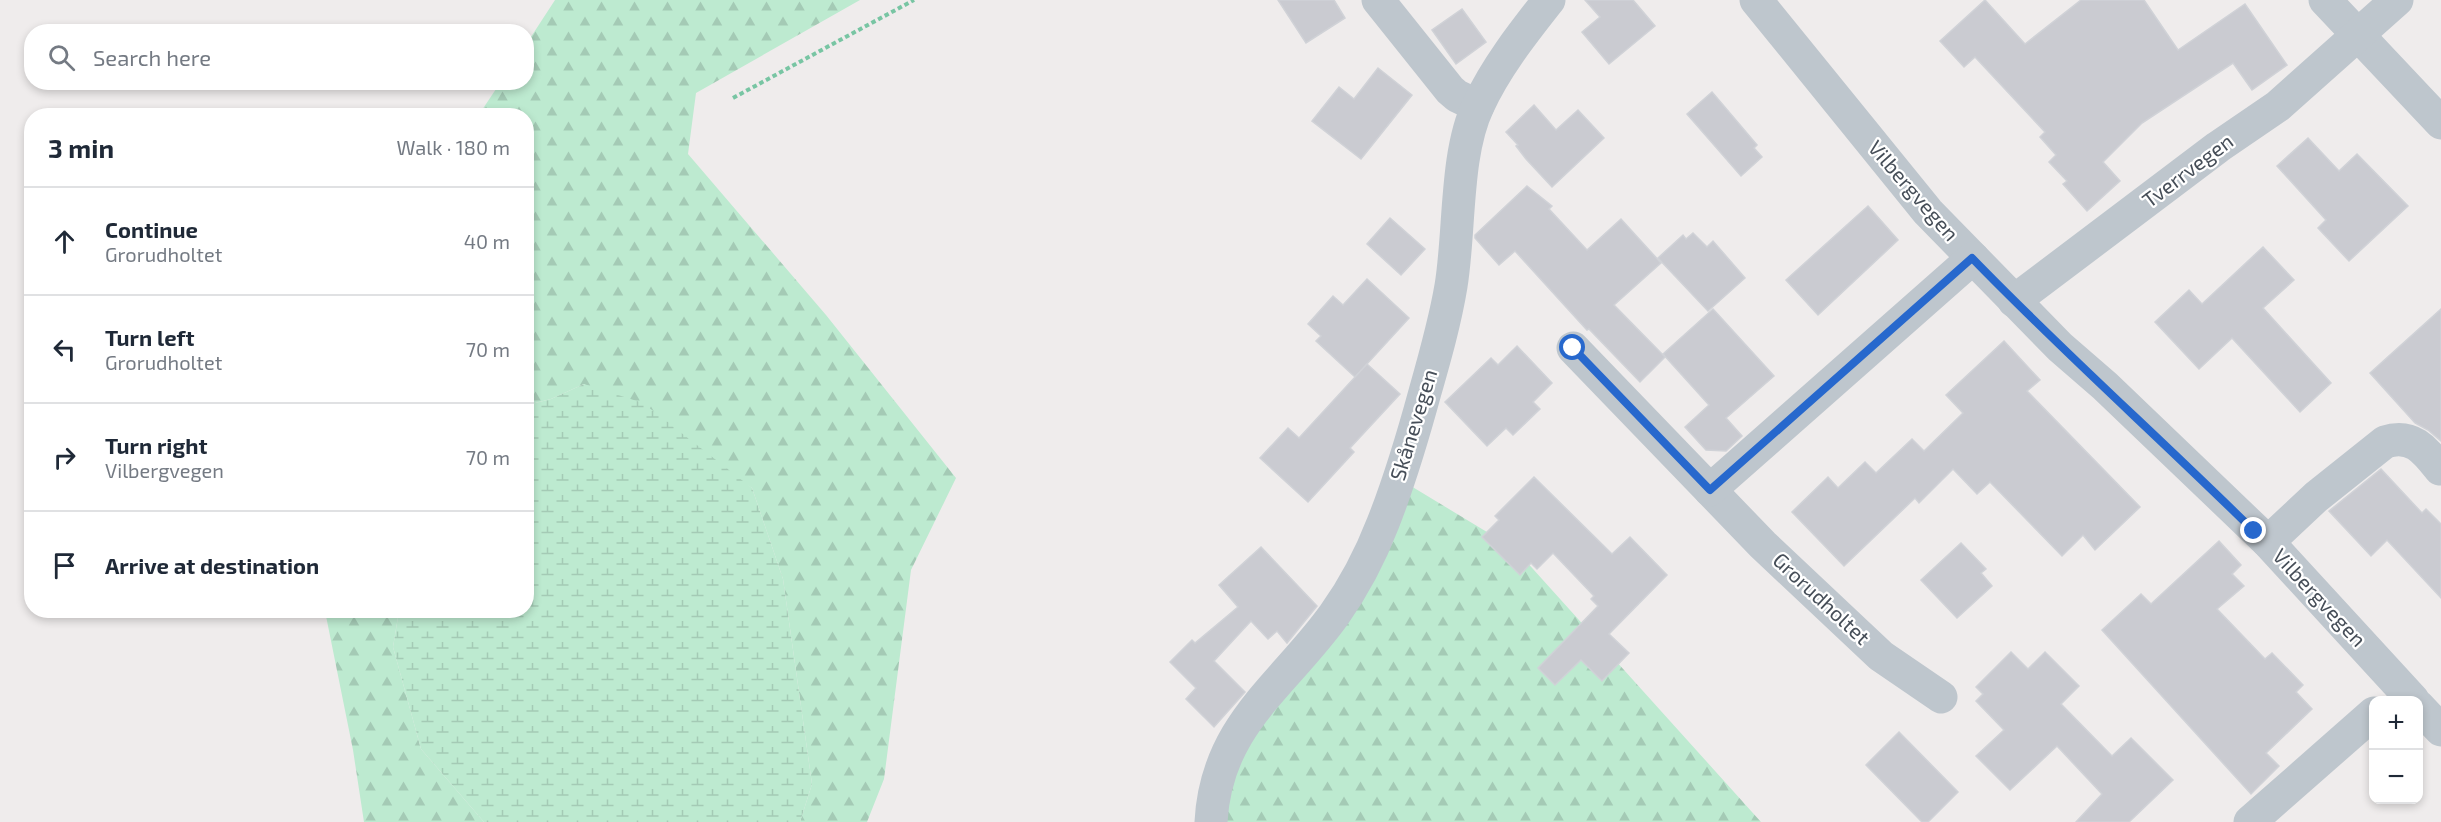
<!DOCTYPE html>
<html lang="en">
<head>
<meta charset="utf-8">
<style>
	body { margin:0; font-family:"Exo 2",sans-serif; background:#f2f2f3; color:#1f2937 }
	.controls { position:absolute; right:18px; bottom:18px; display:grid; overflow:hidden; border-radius:12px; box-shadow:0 3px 9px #0003 }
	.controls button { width:54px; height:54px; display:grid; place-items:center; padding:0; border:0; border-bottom:2px solid #e0e1e3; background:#fff; color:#1f2937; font:30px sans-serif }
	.stop { position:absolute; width:18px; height:18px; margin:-14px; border:4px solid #2768cd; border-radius:50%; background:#fff }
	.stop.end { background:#2768cd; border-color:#fff; box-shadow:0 2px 6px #0008 }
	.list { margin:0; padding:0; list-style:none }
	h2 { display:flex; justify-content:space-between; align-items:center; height:78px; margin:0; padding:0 24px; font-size:26px }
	h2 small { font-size:20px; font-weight:400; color:#747a83 }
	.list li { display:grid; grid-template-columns:39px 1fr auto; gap:18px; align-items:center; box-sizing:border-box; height:108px; padding:0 24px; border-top:2px solid #e0e1e3 }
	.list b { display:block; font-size:22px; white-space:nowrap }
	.list p { margin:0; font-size:20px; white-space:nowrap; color:#747a83 }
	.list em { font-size:20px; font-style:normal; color:#747a83 }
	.icon { flex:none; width:33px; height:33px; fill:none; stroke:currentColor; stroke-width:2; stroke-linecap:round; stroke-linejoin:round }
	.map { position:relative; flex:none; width:2441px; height:822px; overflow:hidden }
	.search { position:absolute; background:#fff; box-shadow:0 3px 9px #0003; left:24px; top:24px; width:510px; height:66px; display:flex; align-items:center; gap:15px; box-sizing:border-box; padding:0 21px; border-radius:24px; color:#747a83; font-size:22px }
	.panel { position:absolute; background:#fff; box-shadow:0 3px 9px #0003; left:24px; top:108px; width:510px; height:510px; border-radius:24px }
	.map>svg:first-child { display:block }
	.forest { fill:url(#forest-firs) }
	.wetland { fill:url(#wetland-marsh) }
	.building { fill:#cacbd1; stroke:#d0d2d7; stroke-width:1.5 }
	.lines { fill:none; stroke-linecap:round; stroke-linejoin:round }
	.path { stroke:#78c5a3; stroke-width:4; stroke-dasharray:4.5 3; stroke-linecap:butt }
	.minor { stroke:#bec6cd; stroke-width:33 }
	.route { stroke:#2768cd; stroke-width:8 }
	.labels { text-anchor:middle; stroke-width:4.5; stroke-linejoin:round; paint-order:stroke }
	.street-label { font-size:21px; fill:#464e58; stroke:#fff }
</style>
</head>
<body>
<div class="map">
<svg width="2441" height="822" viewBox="0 0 2441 822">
	<defs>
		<pattern id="forest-firs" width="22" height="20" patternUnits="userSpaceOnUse" patternTransform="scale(1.5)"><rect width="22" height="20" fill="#bdead0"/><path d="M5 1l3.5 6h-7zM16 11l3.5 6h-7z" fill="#a4cab5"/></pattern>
		<pattern id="wetland-marsh" width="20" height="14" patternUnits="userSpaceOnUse" patternTransform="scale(1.5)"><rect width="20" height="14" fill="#bdead0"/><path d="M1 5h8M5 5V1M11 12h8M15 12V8" fill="none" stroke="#a4cab5"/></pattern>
	</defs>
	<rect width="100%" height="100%" fill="#efecec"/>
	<g class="forest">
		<polygon points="555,0 860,0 696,93 688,154 826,315 956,478 911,570 884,779 867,822 800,822 812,784 783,579 752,488 584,384 551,399 527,405 526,116 478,116 500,83 526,82 527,43"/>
		<polygon points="1401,480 1515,549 1761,822 1224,822 1227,749 1306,650"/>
		<polygon points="325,611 399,611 393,647 421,749 484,822 364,822 353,750"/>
	</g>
	<polygon class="wetland" points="584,384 643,403 752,488 783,579 812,784 800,822 484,822 421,749 393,647 399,611 526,610 527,405 551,399"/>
	<g class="building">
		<polygon points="1278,0 1334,0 1345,18 1306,43"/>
		<polygon points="1585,0 1633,0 1655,26 1609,64 1582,32 1600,17"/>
		<polygon points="1985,0 2025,44 2081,0 2144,0 2178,50 2245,4 2287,65 2252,90 2233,63 2142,123 2103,162 2120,181 2087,211 2063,184 2067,181 2049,162 2056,155 2040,137 2045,132 1975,57 1964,67 1940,41"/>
		<polygon points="1462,9 1486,42 1456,64 1432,30"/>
		<polygon points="1378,68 1412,95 1361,159 1312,121 1339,87 1354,99"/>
		<polygon points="1712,92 1757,145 1754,148 1762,157 1741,176 1687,114"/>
		<polygon points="1534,105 1556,130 1578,110 1604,138 1552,187 1526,159 1516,146 1518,145 1506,132"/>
		<polygon points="2308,138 2339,171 2357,154 2408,206 2349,261 2318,228 2326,220 2277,166"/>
		<polygon points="1527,186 1552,206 1549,209 1587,250 1621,219 1661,263 1614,305 1665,357 1640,382 1589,329 1587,330 1515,251 1499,265 1475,238 1475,235"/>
		<polygon points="1868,206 1898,240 1818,315 1786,280"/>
		<polygon points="1390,218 1425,249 1401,275 1367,244"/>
		<polygon points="1693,233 1707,247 1713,241 1745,278 1708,311 1658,258 1683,235 1686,239"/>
		<polygon points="2263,247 2294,280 2263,308 2331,383 2300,412 2232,338 2199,369 2155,322 2189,290 2202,304"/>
		<polygon points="1367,279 1409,318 1355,377 1316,341 1321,336 1308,324 1333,296 1343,305"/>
		<polygon points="1713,309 1774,376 1726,418 1742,436 1726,451 1706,450 1685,427 1709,405 1663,354"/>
		<polygon points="2441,309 2441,441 2428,430 2415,423 2370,373"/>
		<polygon points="2004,341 2040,380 2027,391 2140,507 2095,550 2083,535 2062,556 1990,482 1977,494 1953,469 1919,503 1915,498 1844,566 1792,512 1828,477 1838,488 1865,462 1876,473 1912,439 1924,451 1963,413 1946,395"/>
		<polygon points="1517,346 1552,383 1533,402 1540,409 1513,435 1506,428 1487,446 1445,402 1491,358 1498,365"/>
		<polygon points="1367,364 1400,394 1350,448 1354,452 1308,502 1260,458 1288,428 1299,438"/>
		<polygon points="2381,469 2422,513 2426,509 2441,524 2441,598 2387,540 2371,556 2329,511"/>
		<polygon points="1534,477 1612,554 1630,537 1667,575 1609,634 1629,653 1602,681 1581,660 1555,685 1538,668 1598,606 1591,599 1594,596 1553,553 1537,569 1531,563 1520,575 1482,537 1499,520 1495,516"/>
		<polygon points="2219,541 2241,565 2232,574 2244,586 2217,609 2265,659 2272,653 2303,685 2296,692 2312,709 2266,753 2279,766 2251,794 2102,630 2141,594 2151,604"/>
		<polygon points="1961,543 1986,569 1981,573 1992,586 1957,618 1921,580"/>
		<polygon points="1261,547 1317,606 1287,643 1277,631 1268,639 1251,621 1214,661 1245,692 1214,727 1186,699 1196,688 1170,662 1192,640 1195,643 1238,607 1219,585"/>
		<polygon points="2011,652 2028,669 2045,652 2079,686 2061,704 2112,756 2131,738 2173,780 2129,822 2076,822 2102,794 2057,746 2010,790 1976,756 2004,730 1976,701 1983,694 1976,687"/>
		<polygon points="1899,732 1958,792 1928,822 1922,822 1866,765"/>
	</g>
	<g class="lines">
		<polyline class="path" points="733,98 914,0"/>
		<g class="minor">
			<polyline points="1378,0 1450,90 1457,96 1478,106"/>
			<polyline points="1756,0 1928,212 2060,347 2105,386 2268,542 2413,700"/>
			<polyline points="2325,0 2441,123"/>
			<polyline points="2014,301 2218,147 2278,106 2397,0"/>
			<polyline points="1573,348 1763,545 1881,656 1941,697"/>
			<polyline points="1710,490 1973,258"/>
			<path d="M2268,542L2316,497L2385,442C2412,433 2425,450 2440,469"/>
			<polyline points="2418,706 2441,730"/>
			<path d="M1211,822C1216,725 1283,686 1334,615C1354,587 1371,554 1383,523C1400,480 1413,436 1425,392C1435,357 1445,322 1451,286C1460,232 1455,154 1478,106C1496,67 1523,33 1549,0"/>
			<polyline points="2250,822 2374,713"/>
		</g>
	</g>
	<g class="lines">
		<path class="route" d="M1573,348L1710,490L1972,258C2063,352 2161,439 2254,531"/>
	</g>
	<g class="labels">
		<g class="street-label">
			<text transform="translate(2188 171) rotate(-37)" y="7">Tverrvegen</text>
			<text transform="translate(1913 191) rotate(49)" y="7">Vilbergvegen</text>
			<text transform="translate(1414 425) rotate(-73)" y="7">Skånevegen</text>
			<text transform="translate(2319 598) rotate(47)" y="7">Vilbergvegen</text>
			<text transform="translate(1821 599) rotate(43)" y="7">Grorudholtet</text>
		</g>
	</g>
</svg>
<div class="controls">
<button>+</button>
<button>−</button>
</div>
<div class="stop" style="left:1573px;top:348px"></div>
<div class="stop end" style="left:2254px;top:531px"></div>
<div class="search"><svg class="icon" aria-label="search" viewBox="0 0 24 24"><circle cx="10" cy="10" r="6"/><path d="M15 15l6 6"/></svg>Search here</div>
<section class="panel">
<h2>3 min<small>Walk · 180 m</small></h2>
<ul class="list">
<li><svg class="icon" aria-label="ahead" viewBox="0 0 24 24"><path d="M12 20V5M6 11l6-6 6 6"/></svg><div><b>Continue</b><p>Grorudholtet</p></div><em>40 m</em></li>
<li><svg class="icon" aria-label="left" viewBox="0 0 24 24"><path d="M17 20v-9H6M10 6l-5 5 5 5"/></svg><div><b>Turn left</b><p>Grorudholtet</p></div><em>70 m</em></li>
<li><svg class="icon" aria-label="right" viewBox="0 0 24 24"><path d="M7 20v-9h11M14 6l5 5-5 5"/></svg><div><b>Turn right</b><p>Vilbergvegen</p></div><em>70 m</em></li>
<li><svg class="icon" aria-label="arrive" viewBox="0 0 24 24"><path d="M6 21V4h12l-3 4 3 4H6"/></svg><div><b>Arrive at destination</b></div></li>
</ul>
</section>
</div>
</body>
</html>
